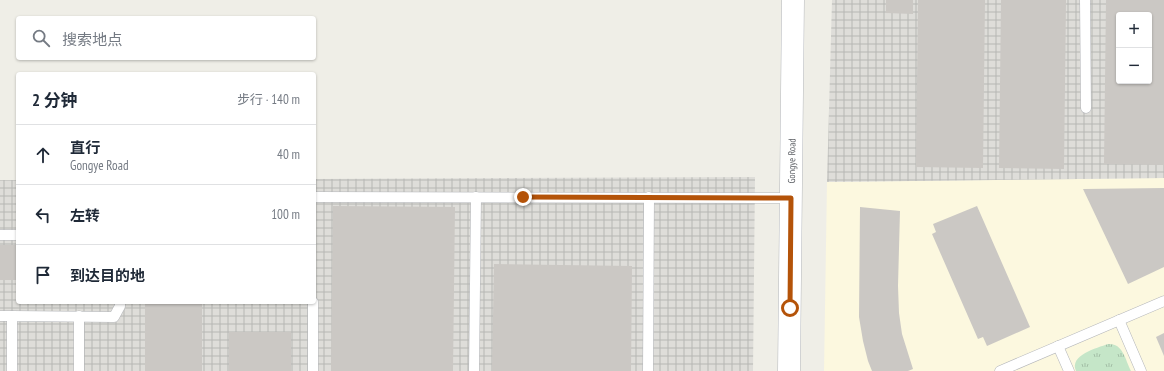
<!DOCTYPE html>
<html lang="zh">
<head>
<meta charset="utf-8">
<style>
	body { margin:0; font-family:"PT Sans Narrow","Noto Sans SC",sans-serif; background:#f2f2f3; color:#1f2937 }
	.controls { position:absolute; right:12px; top:12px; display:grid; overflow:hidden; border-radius:4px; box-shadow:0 1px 3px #0004 }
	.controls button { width:36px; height:36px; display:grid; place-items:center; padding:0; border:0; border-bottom:1px solid #e0e1e3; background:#fff; color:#1f2937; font:20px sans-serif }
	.stop { position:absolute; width:12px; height:12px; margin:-9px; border:3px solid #b45309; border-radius:50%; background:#fff }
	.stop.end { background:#b45309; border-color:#fff; box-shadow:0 1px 4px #0008 }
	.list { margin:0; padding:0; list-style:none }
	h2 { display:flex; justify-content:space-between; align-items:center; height:52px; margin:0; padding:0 16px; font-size:17px }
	h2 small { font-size:13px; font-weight:400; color:#747a83 }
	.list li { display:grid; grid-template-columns:26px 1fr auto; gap:12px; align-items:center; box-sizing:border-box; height:60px; padding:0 16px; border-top:1px solid #e0e1e3 }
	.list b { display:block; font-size:15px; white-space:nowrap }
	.list p { margin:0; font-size:13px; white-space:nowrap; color:#747a83 }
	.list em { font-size:13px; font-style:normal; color:#747a83 }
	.icon { flex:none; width:22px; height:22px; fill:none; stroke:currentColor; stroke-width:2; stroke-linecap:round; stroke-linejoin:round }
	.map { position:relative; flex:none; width:1164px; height:371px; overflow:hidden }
	.search { position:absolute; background:#fff; box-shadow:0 1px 3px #0004; left:16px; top:16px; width:300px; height:44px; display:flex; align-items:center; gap:10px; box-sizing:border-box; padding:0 14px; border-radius:4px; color:#747a83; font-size:15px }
	.panel { position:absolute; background:#fff; box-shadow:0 1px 3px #0004; left:16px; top:72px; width:300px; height:232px; border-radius:4px }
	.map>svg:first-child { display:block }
	.commercial { fill:#fcf8df }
	.industrial { fill:url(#industrial-grid); fill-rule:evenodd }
	.grass { fill:url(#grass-tufts) }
	.building { fill:#cbc8c4; fill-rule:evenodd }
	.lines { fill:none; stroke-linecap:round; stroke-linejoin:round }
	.lane-casing { stroke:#b4b6ba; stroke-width:11 }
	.secondary-casing { stroke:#b5b8bd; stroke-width:23 }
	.lane { stroke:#fff; stroke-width:10 }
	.secondary { stroke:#fff; stroke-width:22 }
	.route { stroke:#b45309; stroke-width:5 }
	.labels { text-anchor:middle; stroke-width:3; stroke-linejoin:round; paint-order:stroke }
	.street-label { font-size:10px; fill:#5e6166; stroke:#fff }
</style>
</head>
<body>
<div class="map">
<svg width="1164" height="371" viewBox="0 0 1164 371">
	<defs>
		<pattern id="industrial-grid" width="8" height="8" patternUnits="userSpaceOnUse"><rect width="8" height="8" fill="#deddd9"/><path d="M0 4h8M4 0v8" fill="none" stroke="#b7b7b4"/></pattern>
		<pattern id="grass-tufts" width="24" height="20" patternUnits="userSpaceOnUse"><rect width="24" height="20" fill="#c5e6c8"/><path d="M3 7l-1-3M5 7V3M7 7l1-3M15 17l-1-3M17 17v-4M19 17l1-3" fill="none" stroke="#a3bea6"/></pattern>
	</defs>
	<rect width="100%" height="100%" fill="#efeee7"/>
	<polygon class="commercial" points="1164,178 1164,371 824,371 827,182"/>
	<g class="industrial">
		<path d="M832,0H1164V178L827,182ZM1119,15H1149V81H1119Z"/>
		<polygon points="755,177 753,371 0,371 0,180 18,180 18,302 314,302 314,179"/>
	</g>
	<path class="grass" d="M1108,344C1123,343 1125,359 1131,371H1076C1069,355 1097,348 1108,344Z"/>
	<g class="building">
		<polygon points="886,0 913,0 913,14 886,13"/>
		<polygon points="918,0 985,0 983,168 916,167"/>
		<polygon points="1001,0 1066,0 1064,169 999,168"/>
		<path d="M1106,0H1164V165L1104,164ZM1119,15H1149V81H1119Z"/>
		<polygon points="1164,188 1164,267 1128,284 1083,189"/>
		<polygon points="333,206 455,207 453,371 331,371"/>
		<polygon points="977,206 1030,327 987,346 983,337 978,339 932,234 936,232 933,224"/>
		<polygon points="860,207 900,211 898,286 899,313 902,334 913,369 908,371 872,371 868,361 863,341 859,317"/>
		<rect x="0" y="245" width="18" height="35"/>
		<polygon points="494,264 632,266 631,371 492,371"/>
		<rect x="145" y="302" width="57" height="69"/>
		<rect x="229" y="332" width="62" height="39"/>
		<polygon points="1164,333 1164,356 1156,337"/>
	</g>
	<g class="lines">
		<g class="lane-casing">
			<g id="lane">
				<polyline points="1085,0 1086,108"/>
				<polyline points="314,197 791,198"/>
				<polyline points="0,235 18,235"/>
				<polyline points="0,316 12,316"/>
				<polyline points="79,316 79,371"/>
				<polyline points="1119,320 1141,371"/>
				<polyline points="1058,346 1069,371"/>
				<polyline points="12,371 12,316 114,317 120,306 120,302"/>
				<polyline points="313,371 313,302"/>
				<polyline points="474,371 476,197"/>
				<polyline points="648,371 649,197"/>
				<polyline points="1000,371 1164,301"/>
			</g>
		</g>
		<g class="secondary-casing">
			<g id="secondary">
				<path id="s1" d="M789,371L793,0"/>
			</g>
		</g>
		<use href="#lane" class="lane"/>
		<use href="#secondary" class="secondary"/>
	</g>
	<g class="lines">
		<polyline class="route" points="523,197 791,198 790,308"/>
	</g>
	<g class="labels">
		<g class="street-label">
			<text dy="4" stroke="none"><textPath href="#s1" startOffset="210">Gongye Road</textPath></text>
		</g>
	</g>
</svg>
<div class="controls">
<button>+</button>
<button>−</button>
</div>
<div class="stop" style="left:790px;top:308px"></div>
<div class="stop end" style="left:523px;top:197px"></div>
<div class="search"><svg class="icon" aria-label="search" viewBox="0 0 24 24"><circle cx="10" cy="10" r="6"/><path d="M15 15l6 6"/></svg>搜索地点</div>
<section class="panel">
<h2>2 分钟<small>步行 · 140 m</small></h2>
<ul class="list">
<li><svg class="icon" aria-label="ahead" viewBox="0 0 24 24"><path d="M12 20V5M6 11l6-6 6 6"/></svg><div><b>直行</b><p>Gongye Road</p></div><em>40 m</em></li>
<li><svg class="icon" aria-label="left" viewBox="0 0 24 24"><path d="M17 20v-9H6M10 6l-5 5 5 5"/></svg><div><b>左转</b></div><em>100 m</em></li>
<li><svg class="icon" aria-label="arrive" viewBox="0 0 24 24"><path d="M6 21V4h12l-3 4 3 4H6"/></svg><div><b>到达目的地</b></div></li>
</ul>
</section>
</div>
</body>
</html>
